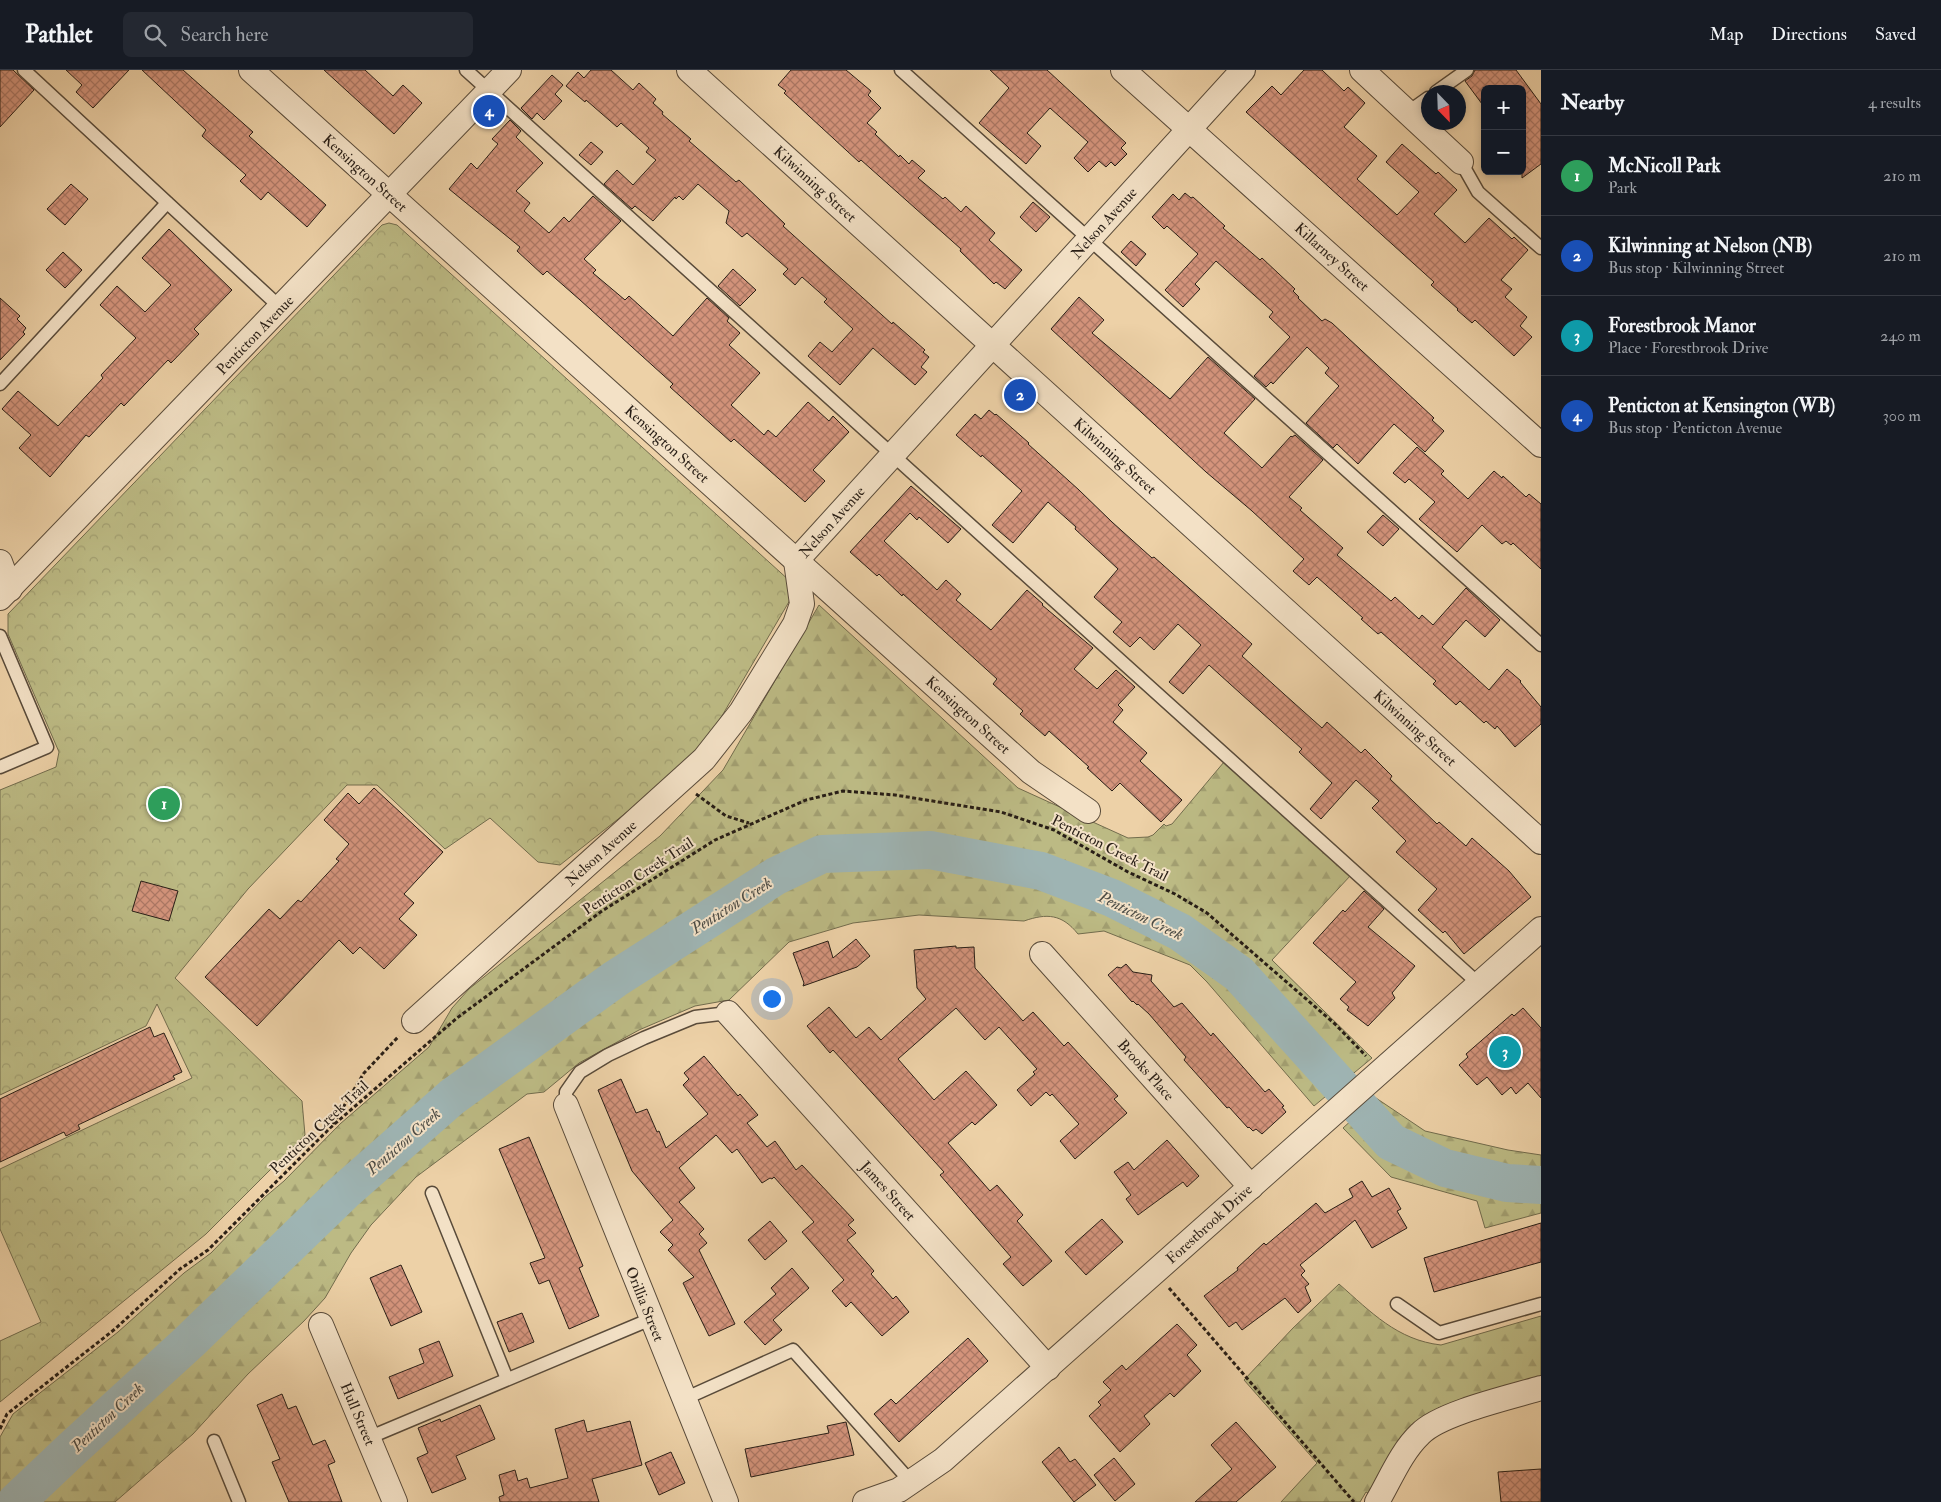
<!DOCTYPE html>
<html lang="en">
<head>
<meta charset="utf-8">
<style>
	body { margin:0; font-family:"IM FELL Double Pica",serif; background:#242831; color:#f1f3f6 }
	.controls { position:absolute; right:15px; top:15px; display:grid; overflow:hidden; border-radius:8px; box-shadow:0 2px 8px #0003 }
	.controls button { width:45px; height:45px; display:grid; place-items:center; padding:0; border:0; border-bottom:1px solid #363941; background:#171b24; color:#f1f3f6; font:25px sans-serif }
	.compass { position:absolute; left:1421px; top:15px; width:45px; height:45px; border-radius:50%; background:#171b24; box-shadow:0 2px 8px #0003; rotate:157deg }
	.you { position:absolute; left:771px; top:928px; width:18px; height:18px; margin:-12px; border:4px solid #fff; border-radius:50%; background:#1a73e8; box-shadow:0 0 0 8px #1a73e833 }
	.badge { display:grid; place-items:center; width:32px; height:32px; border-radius:50%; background:#db2777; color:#fff; font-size:16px; font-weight:700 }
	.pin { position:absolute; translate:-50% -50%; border:2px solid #fff; box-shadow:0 1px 5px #0006 }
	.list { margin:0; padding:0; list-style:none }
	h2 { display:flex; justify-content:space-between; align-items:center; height:65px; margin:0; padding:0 20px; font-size:21px }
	h2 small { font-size:16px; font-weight:400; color:#9ea1a6 }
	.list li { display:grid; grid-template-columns:32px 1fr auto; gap:15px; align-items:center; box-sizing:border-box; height:80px; padding:0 20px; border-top:1px solid #363941 }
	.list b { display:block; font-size:19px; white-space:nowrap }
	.list p { margin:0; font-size:16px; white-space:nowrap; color:#9ea1a6 }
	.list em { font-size:16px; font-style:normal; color:#9ea1a6 }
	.icon { flex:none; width:28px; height:28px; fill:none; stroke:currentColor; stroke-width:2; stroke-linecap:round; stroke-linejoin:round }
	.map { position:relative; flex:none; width:1541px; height:1432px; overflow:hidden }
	header { display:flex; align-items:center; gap:30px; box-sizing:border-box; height:70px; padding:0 25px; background:#171b24; border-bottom:1px solid #363941 }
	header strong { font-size:24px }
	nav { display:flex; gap:28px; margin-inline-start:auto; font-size:18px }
	.search { width:350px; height:45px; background:#242831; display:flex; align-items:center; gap:12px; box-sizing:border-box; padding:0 18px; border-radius:8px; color:#9ea1a6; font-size:19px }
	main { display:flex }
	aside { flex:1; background:#171b24 }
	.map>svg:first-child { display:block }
	.forest { fill:url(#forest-firs); stroke:#726c4d }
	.park { fill:url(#park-crowns); stroke:#726c4d }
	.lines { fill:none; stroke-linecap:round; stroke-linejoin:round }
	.river { stroke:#9eb4b3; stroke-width:38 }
	.building { fill:url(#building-cross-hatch); stroke:#281e16 }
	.lane-casing { stroke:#594b3a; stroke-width:15 }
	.street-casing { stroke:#594b3a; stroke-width:26 }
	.path { stroke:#281e16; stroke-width:3; stroke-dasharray:4 2.5; stroke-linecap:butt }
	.lane { stroke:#f3e1c6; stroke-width:12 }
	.street { stroke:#f3e1c6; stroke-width:24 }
	.labels { text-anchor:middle; stroke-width:4; stroke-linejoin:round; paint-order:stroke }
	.street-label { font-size:15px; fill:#281e16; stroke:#f3e1c6 }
	.water-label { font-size:16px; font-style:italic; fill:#4b4b45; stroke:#f3e1c6 }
</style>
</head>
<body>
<header>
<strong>Pathlet</strong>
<div class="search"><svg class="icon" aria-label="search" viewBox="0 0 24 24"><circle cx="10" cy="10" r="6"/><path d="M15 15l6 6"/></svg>Search here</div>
<nav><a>Map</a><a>Directions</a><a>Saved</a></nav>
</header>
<main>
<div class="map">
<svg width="1541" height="1432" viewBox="0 0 1541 1432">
	<defs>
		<pattern id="forest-firs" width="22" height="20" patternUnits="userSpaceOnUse" patternTransform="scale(1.25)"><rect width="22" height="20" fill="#bcba84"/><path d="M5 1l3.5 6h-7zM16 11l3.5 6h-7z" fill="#a29f71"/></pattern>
		<pattern id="park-crowns" width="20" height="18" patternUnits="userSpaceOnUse" patternTransform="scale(1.25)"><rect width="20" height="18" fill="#bcba84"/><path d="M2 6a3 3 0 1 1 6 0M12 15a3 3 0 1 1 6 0" fill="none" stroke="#a29f71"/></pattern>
		<pattern id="building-cross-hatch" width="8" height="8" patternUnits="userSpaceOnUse" patternTransform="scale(1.25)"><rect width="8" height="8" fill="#d4947c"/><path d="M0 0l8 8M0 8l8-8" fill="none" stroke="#ac7865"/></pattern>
	</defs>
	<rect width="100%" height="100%" fill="#edd1a7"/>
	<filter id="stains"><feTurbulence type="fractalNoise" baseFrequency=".004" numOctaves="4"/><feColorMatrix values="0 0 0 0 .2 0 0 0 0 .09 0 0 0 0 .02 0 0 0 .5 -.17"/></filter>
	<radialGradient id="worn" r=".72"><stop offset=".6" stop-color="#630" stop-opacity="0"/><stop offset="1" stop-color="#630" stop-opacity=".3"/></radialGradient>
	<g class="forest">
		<path d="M819,535L1018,718L1128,768L1148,767L1153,765L1164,754L1166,756L1172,754L1224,692L1351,805L1272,890L1372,988L1314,1036L1207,912L1190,895L1104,861L1078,864C1062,844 1047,843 1024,851L919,845L853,853L789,872L729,930L695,936L639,960L579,993L544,1022L527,1024L416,1107L371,1155L351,1183L325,1228L304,1251L248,1304L193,1364L115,1432H0V1367L13,1344L118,1262L184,1203L211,1183L265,1127L284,1111L340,1054L429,977L452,938L469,919L660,766L723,700Z"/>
		<polygon points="1376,1028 1425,1061 1508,1080 1541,1085 1541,1143 1485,1158 1477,1131 1391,1107 1343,1058"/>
		<path d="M1339,1214C1371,1242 1397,1270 1441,1275L1541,1246V1307L1438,1338L1370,1424L1366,1422L1360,1432H1281L1317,1393L1244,1310L1293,1258Z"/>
	</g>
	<polygon class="park" points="389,153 397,155 791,512 790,530 699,685 560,795 538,792 490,748 445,779 377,715 347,715 248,819 175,908 302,1031 305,1065 206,1164 0,1332 0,1271 41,1252 0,1159 0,1099 192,1008 157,934 146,956 0,1025 0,720 56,697 59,682 8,564 8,544 382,155"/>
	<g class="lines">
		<polyline class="river" points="16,1432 72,1379 189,1272 344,1122 452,1027 615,909 776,806 822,784 930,780 1041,801 1112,828 1180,862 1239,904 1391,1072 1445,1098 1507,1113 1541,1115"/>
	</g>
	<g class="building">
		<polygon points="0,0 13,0 34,20 0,57"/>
		<polygon points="66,0 129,0 93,38 76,22 82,15"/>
		<polygon points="142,0 183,0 253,62 249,66 326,135 307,157 268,122 261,130 240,111 246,105 202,66 206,60"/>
		<polygon points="324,0 365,0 393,26 403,15 422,33 394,64"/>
		<polygon points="591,0 611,0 633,20 639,13 656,29 653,33 663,42 662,44 691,69 689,71 736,112 739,110 785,154 783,156 892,254 893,252 925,280 923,282 929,287 921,297 927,302 915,315 873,278 840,315 808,286 820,272 832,282 853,259 824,232 827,229 802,207 795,215 783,204 788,199 747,163 742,167 726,153 729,141 698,114 683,130 679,126 676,129 675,127 653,151 635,136 632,139 604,114 617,100 633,115 656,90 646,82 649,78 621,53 617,57 586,30 585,32 566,16 578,2 584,8"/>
		<polygon points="791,0 846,0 871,21 868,25 881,38 867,53 877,62 875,64 899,87 900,85 909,94 912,90 925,101 918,108 943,129 945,127 961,142 966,136 995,163 989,170 1022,200 1005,219 996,212 994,214 960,181 961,179 861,90 859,92 784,23 786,21 778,15"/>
		<polygon points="990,0 1047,0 1126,73 1121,78 1127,84 1115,96 1111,92 1106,97 1099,91 1088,102 1074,88 1088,72 1050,38 1027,63 1041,76 1026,94 979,53 1009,18"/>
		<polygon points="1304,0 1322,0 1344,21 1348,17 1365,33 1344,57 1377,86 1357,109 1397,145 1419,122 1386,92 1402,74 1436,104 1438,102 1457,120 1434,144 1465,173 1489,148 1512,169 1514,167 1528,180 1501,210 1512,219 1505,227 1527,247 1520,256 1532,267 1514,286 1475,250 1472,253 1457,240 1458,239 1431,215 1434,212 1246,42 1272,16 1281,25"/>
		<polygon points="1475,0 1516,0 1541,34 1541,94 1522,108 1522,19 1485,19 1485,38 1465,11 1472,6"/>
		<polygon points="552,5 563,15 555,24 562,31 544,50 537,43 532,49 521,38"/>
		<polygon points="510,50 521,61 516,67 543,93 516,121 530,133 524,141 549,163 564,147 569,152 593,126 621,151 584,189 596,200 593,203 625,230 629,226 673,266 707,228 729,248 727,251 740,263 729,275 760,303 731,335 764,365 768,360 776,367 808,332 829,351 833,346 849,362 813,400 825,411 805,432 734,369 731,372 670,317 673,314 580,230 547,201 543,205 517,181 520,177 449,119 471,93 477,99 498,74 492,69"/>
		<polygon points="591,72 603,82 591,95 579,85"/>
		<polygon points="71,114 88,129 65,155 47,139"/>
		<polygon points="1185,123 1191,128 1193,127 1225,156 1223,158 1260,190 1262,188 1295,219 1293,221 1299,227 1298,228 1322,251 1325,249 1332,253 1434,348 1432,350 1444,361 1425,382 1394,354 1358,394 1337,374 1333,378 1306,353 1339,316 1325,303 1329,298 1307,277 1273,314 1271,312 1266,317 1254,306 1290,267 1269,247 1273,242 1216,191 1195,214 1200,219 1183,237 1165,220 1198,184 1167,156 1164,159 1152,147 1173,124 1179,130"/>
		<polygon points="1033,132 1050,147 1036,162 1020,147"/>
		<polygon points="169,159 232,220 194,259 199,264 171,293 168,290 124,336 121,333 89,367 86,365 50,407 19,378 31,365 2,339 18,321 58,356 103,308 101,305 136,268 100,235 117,216 145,242 171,215 142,188"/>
		<polygon points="1131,171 1146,184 1136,196 1121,182"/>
		<polygon points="63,182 82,200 65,218 46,200"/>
		<polygon points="733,199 756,220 740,236 718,216"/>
		<polygon points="1079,227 1104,250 1092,263 1170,329 1208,287 1255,329 1224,363 1262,398 1291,366 1292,367 1295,365 1323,390 1289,427 1302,438 1300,440 1343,478 1337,485 1391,531 1395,527 1419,549 1422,545 1433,555 1466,518 1485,536 1500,550 1485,567 1466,550 1442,577 1489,620 1507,599 1521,611 1520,612 1541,637 1541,654 1515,677 1497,656 1495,659 1486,651 1484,653 1460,631 1456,635 1433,614 1436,611 1381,562 1378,564 1361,549 1363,548 1317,507 1309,515 1293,501 1304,489 1252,441 1206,402 1051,259"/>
		<polygon points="0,228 20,246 17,249 26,258 23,262 25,264 0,290"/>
		<polygon points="989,340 995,345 996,344 1029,373 1028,374 1079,420 1112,452 1152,488 1154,487 1252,574 1242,586 1284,624 1322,658 1327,652 1361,683 1365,679 1392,706 1390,709 1437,754 1439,752 1466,776 1472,768 1509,801 1531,827 1464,884 1445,861 1443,863 1418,840 1437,819 1396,782 1406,771 1372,738 1379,731 1356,710 1321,749 1310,739 1332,713 1299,682 1302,679 1209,595 1183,624 1169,612 1201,575 1178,554 1154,580 1140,567 1130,577 1113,562 1122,552 1094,527 1118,499 1075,459 1076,457 1048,432 1013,473 992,455 1022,421 982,385 981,387 956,365 975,344 981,349"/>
		<polygon points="1417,377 1444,401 1441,404 1468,429 1494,401 1502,408 1503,406 1526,427 1529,424 1541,434 1541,499 1513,473 1511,475 1506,471 1502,474 1482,455 1457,482 1419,449 1435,432 1409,409 1405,413 1393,403"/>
		<polygon points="911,416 961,459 948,473 919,447 917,450 910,443 884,471 937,520 946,510 961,524 956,530 991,560 1027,520 1043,534 1042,535 1093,578 1074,599 1097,619 1116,600 1135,617 1118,635 1123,640 1113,652 1147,683 1140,691 1182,730 1161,752 1120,713 1112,721 1087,698 1089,697 1049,661 1045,666 1020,644 1023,641 993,614 997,609 903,524 902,526 879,504 877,506 850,482"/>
		<polygon points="1383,445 1399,459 1383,476 1367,462"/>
		<polygon points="374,718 443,782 404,824 414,833 399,849 417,865 384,899 360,877 353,884 339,870 257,956 205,907 269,839 280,849 298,830 301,832 339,791 336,789 349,774 324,750 348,723 359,734"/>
		<polygon points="141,811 178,821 169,851 132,841"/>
		<polygon points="1364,821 1384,839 1368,857 1415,896 1392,923 1395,928 1368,956 1347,940 1349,937 1340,929 1356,912 1313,873 1343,840 1345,842"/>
		<polygon points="856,869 870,886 857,897 803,916 804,913 793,883 828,871 833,888"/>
		<polygon points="956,876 956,878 974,877 975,898 1023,951 1033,942 1064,976 1068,972 1118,1026 1114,1029 1127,1043 1075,1089 1060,1071 1079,1054 1052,1024 1050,1026 1046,1022 1031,1036 1017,1020 1035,1004 1033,1002 1037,999 999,957 985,970 956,938 898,989 934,1030 966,1001 997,1035 975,1055 972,1052 948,1073 990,1121 997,1115 1023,1145 1017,1151 1052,1191 1023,1216 1003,1194 1011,1187 940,1105 944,1102 833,980 830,983 807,956 829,937 856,968 869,957 881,970 926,929 917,918 914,880"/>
		<polygon points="1126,894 1133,902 1152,905 1151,911 1174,937 1182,933 1211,966 1213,963 1265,1022 1269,1019 1284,1036 1282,1037 1286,1042 1262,1064 1256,1059 1253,1061 1249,1057 1248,1058 1229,1037 1227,1038 1184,990 1186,987 1149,944 1138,934 1137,935 1133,931 1132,932 1108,905 1117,897 1121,898"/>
		<polygon points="1523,938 1541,958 1541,1028 1528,1013 1516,1024 1511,1017 1502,1025 1487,1007 1477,1015 1459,995 1468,987 1466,984 1512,944 1514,946"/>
		<polygon points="150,957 154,967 164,963 182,1002 173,1006 175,1009 78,1055 80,1059 66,1066 64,1062 0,1092 0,1029"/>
		<polygon points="704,986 738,1026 740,1024 758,1045 747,1053 767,1077 775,1071 796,1100 802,1095 854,1150 848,1155 856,1163 847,1170 874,1201 871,1204 893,1229 896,1226 909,1242 882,1266 851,1232 846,1237 832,1221 844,1210 802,1162 814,1152 774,1107 772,1109 770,1108 762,1113 737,1079 732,1083 716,1065 679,1098 695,1118 679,1132 704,1159 699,1164 707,1173 699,1180 735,1254 709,1266 683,1213 694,1207 668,1180 673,1175 660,1162 673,1150 632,1101 598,1020 621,1009 636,1043 647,1039 657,1062 659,1061 666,1078 708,1044 683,1015 689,1009 684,1003"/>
		<polygon points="529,1067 583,1196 579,1198 599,1246 569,1259 549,1210 539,1214 530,1193 545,1188 499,1079"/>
		<polygon points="1167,1070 1199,1106 1187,1117 1183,1112 1138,1145 1126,1129 1131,1125 1114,1102 1128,1092 1134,1100"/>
		<polygon points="1362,1111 1372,1127 1389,1118 1401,1139 1397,1141 1407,1158 1372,1178 1355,1150 1300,1195 1305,1201 1301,1205 1309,1214 1305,1217 1311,1231 1298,1243 1285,1228 1242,1260 1236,1252 1229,1257 1204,1226 1238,1200 1237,1198 1264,1173 1266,1175 1316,1133 1325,1143 1353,1127 1349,1119"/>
		<polygon points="1102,1149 1123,1172 1086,1205 1065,1182"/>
		<polygon points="770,1151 787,1171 765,1190 748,1170"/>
		<polygon points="1541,1153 1541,1192 1434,1222 1424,1188"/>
		<polygon points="401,1195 422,1242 391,1256 370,1208"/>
		<polygon points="792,1198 809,1218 773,1250 782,1260 765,1275 744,1252 776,1224 771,1218"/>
		<polygon points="522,1243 534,1272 509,1282 497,1252"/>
		<polygon points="1177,1254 1197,1275 1187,1285 1201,1301 1174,1327 1170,1323 1144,1346 1150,1354 1120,1382 1089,1346 1101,1335 1098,1332 1111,1320 1103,1312 1122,1295 1126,1300"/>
		<polygon points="968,1268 988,1291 899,1372 874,1344 891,1329 896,1334"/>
		<polygon points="439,1271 453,1306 398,1329 389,1307 424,1293 419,1279"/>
		<polygon points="282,1324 288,1339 296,1336 313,1375 325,1370 335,1392 328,1395 342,1432 289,1432 272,1392 280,1389 257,1335"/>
		<polygon points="480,1335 495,1369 456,1386 466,1409 432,1423 417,1388 428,1383 418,1358 440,1349 441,1352"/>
		<polygon points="584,1350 587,1362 630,1351 642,1395 592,1409 599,1432 500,1432 499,1427 504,1425 499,1405 515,1400 518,1411 527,1408 530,1418 568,1408 555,1359"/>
		<polygon points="846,1352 854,1385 751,1407 745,1379 829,1363 827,1356"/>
		<polygon points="1236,1352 1276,1397 1236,1432 1195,1432 1232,1399 1211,1375"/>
		<polygon points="1059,1377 1070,1392 1075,1389 1096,1415 1074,1432 1042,1392"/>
		<polygon points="671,1382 685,1413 659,1425 645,1393"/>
		<polygon points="1114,1388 1135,1414 1115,1431 1094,1405"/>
		<polygon points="1541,1399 1541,1432 1501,1432 1498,1402"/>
	</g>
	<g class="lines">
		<g class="lane-casing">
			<g id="lane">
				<polyline points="24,0 281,238"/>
				<polyline points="466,0 1479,914"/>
				<polyline points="901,0 1541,575"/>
				<polyline points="1436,22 1467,0"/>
				<polyline points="1407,43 1428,28"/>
				<polyline points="1461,92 1478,122 1541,178"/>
				<polyline points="0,314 167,133"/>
				<polyline points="0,566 47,677 0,697"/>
				<polyline points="566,1035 566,1022 580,1002 608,985 644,968 695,947 728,943"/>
				<polyline points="432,1123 507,1309"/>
				<polyline points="1397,1234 1439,1263 1541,1234"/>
				<polyline points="684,1329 793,1280 911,1412"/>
				<polyline points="368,1368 651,1249"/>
				<polyline points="214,1371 239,1432"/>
			</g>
		</g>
		<g class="street-casing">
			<g id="street">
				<polyline points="251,0 1031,702 1088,741"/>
				<polyline points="689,0 1541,772"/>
				<polyline points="1123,0 1541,375"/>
				<polyline points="1362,0 1461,92"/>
				<polyline points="0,492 10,519"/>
				<polyline points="0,528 509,0"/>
				<polyline points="1042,884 1251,1117"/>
				<polyline points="728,943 1048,1298"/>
				<polyline points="414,951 704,689 741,642 795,554 802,534 796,491 1243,0"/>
				<polyline points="566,1035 726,1432"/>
				<polyline points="321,1255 395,1432"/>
				<polyline points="865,1432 899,1420 943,1390 1541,859"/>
				<path d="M1377,1432C1390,1410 1401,1382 1420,1364C1440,1343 1511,1327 1541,1318"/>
			</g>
		</g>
		<g class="path">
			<polyline points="696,724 726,746 749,753"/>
			<polyline points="333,1054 364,1003 399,966"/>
			<polyline points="1169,1218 1354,1432"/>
			<polyline points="0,1359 7,1344 115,1259 180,1199 208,1180 331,1057 457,948 602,841 715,770 806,730 843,721 895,725 1001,742 1054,760 1128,802 1175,824 1207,843 1335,954 1366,986"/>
		</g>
		<use href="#lane" class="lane"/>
		<use href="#street" class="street"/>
	</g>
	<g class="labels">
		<g class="street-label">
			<text transform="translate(365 103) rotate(42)" y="5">Kensington Street</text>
			<text transform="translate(815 114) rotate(42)" y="5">Kilwinning Street</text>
			<text transform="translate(1104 153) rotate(-48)" y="5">Nelson Avenue</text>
			<text transform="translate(1332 187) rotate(42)" y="5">Killarney Street</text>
			<text transform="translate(255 265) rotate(-46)" y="5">Penticton Avenue</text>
			<text transform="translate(667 374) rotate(42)" y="5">Kensington Street</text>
			<text transform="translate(1115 386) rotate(42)" y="5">Kilwinning Street</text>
			<text transform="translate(832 452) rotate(-48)" y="5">Nelson Avenue</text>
			<text transform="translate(968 645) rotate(42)" y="5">Kensington Street</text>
			<text transform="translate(1415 658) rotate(42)" y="5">Kilwinning Street</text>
			<text transform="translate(1110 778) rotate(27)" y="5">Penticton Creek Trail</text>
			<text transform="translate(601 783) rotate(-42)" y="5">Nelson Avenue</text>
			<text transform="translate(638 806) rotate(-33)" y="5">Penticton Creek Trail</text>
			<text transform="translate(1146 1000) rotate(48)" y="5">Brooks Place</text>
			<text transform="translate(319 1057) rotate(-43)" y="5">Penticton Creek Trail</text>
			<text transform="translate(888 1121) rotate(48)" y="5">James Street</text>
			<text transform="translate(1209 1154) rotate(-42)" y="5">Forestbrook Drive</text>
			<text transform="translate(645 1234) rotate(68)" y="5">Orillia Street</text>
			<text transform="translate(358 1344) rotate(67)" y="5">Hull Street</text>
		</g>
		<g class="water-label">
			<text transform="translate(731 835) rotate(-32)" y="6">Penticton Creek</text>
			<text transform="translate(1141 845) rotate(26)" y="6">Penticton Creek</text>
			<text transform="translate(403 1071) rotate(-41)" y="6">Penticton Creek</text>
			<text transform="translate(107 1347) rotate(-43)" y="6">Penticton Creek</text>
		</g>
	</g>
	<rect width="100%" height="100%" filter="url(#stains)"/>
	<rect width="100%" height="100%" fill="url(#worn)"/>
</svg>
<div class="controls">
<button>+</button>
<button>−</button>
</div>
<svg class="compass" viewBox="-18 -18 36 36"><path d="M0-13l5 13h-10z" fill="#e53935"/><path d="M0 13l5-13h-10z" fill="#9ea1a6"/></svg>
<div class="you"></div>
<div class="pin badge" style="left:164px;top:734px;background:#2e9e5b">1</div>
<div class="pin badge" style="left:1020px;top:325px;background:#1a4fb4">2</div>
<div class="pin badge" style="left:1505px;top:982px;background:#0f9aa8">3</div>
<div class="pin badge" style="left:489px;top:41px;background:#1a4fb4">4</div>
</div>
<aside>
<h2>Nearby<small>4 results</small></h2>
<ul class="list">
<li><span class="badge" style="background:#2e9e5b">1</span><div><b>McNicoll Park</b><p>Park</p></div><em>210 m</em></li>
<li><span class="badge" style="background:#1a4fb4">2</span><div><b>Kilwinning at Nelson (NB)</b><p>Bus stop · Kilwinning Street</p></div><em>210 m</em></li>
<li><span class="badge" style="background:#0f9aa8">3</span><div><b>Forestbrook Manor</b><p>Place · Forestbrook Drive</p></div><em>240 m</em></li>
<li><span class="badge" style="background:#1a4fb4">4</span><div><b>Penticton at Kensington (WB)</b><p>Bus stop · Penticton Avenue</p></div><em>300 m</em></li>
</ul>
</aside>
</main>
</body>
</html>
